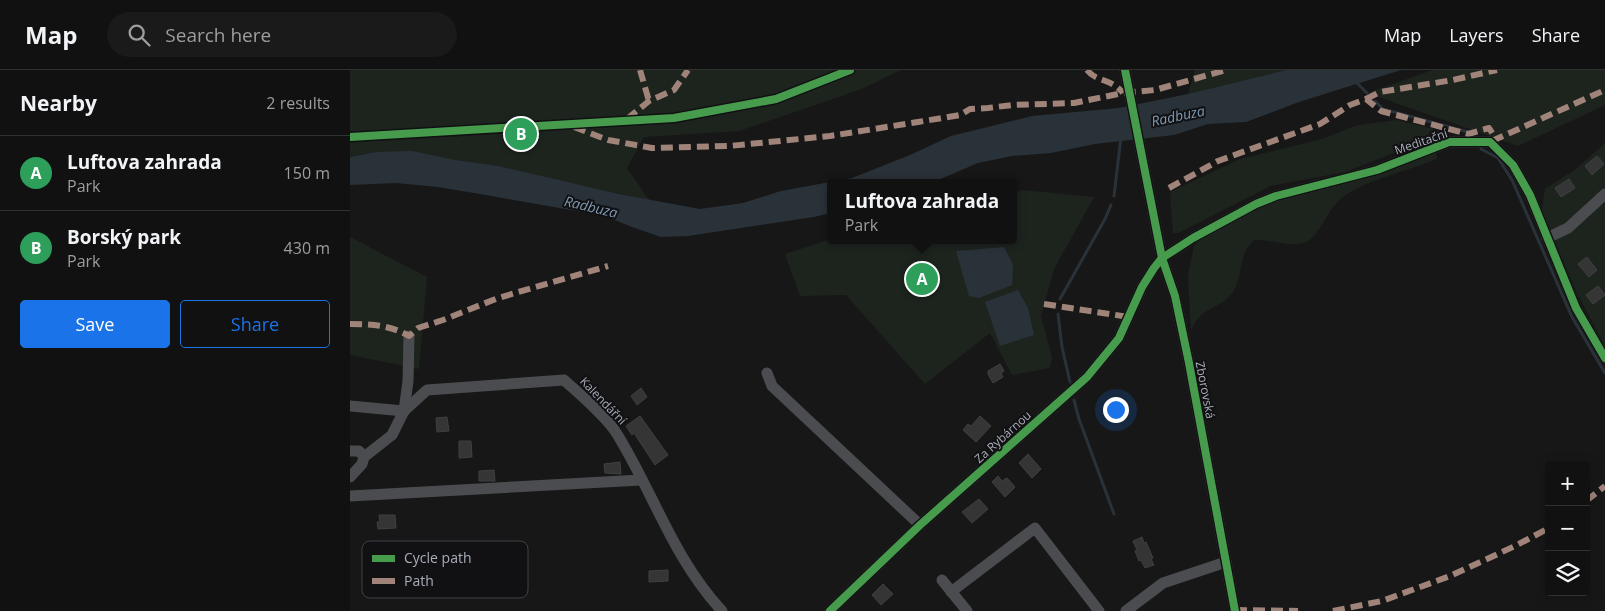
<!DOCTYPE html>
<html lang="en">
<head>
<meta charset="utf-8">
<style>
	body { margin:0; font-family:"Open Sans",sans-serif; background:#1a1a1a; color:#f1f3f6 }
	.controls { position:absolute; right:15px; bottom:15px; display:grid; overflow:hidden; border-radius:5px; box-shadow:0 2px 12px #0003 }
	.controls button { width:45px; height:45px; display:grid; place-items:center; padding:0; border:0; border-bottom:1px solid #303131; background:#111; color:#f1f3f6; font:25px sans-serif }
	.you { position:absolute; left:765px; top:339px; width:18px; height:18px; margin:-12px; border:4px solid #fff; border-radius:50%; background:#1a73e8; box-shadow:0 0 0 8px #1a73e833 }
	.badge { display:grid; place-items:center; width:32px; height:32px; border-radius:50%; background:#1a73e8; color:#fff; font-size:16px; font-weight:700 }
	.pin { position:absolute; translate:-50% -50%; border:2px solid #fff; box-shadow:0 1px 5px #0006 }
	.popup { position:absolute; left:477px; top:109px; width:190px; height:65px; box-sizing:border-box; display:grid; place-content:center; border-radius:5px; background:#111; filter:drop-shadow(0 1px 4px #0005); font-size:16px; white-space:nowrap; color:#9c9d9f }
	.popup b { font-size:19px; color:#f1f3f6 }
	.popup::after { content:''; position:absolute; left:50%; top:100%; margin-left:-10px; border:10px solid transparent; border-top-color:#111 }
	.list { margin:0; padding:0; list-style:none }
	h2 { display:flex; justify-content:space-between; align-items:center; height:65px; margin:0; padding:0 20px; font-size:21px }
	h2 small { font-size:16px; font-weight:400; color:#9c9d9f }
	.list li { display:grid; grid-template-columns:32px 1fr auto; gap:15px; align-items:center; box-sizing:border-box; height:75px; padding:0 20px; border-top:1px solid #303131 }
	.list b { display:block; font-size:19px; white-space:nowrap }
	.list p { margin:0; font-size:16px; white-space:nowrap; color:#9c9d9f }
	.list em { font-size:16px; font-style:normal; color:#9c9d9f }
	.actions { display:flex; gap:10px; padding:15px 20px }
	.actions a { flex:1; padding:11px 0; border:1px solid #1a73e8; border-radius:5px; text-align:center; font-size:18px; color:#1a73e8 }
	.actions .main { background:#1a73e8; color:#fff }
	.icon { flex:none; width:28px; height:28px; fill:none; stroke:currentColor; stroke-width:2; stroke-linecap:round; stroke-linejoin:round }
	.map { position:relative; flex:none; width:1255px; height:541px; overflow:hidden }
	header { display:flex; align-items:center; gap:30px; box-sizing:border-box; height:70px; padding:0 25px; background:#111; border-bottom:1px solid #303131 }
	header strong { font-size:24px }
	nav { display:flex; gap:28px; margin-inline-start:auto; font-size:18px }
	.search { width:350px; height:45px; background:#1a1a1a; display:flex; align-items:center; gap:12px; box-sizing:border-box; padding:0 18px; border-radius:28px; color:#9c9d9f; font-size:19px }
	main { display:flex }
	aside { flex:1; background:#111 }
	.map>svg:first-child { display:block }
	.green { fill:#1d241e }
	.water { fill:#2a3239 }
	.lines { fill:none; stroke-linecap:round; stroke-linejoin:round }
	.stream { stroke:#2a3239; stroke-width:3 }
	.building { fill:#353536; stroke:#3f4043 }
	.minor { stroke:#4b4c50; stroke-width:11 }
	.quiet { stroke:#a18479; stroke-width:6; stroke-dasharray:12 6; stroke-linecap:butt }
	.cycleway-casing { stroke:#111113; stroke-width:11 }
	.cycleway { stroke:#469c4c; stroke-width:8 }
	.labels { text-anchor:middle; stroke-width:4; stroke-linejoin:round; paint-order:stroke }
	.street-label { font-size:12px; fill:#a8adb8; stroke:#111113 }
	.water-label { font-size:14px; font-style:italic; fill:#7f9bb3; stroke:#111113 }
	.key { fill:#111113; stroke:#3e4045; stroke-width:1 }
	.key-label { font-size:14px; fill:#a8adb8 }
</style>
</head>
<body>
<header>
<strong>Map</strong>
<div class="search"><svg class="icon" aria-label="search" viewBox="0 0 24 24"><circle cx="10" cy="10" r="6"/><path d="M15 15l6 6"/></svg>Search here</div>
<nav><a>Map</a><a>Layers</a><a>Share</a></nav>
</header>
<main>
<aside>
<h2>Nearby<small>2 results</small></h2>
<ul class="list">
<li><span class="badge" style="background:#2e9e5b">A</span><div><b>Luftova zahrada</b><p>Park</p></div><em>150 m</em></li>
<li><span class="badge" style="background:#2e9e5b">B</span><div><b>Borský park</b><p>Park</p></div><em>430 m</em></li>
</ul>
<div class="actions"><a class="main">Save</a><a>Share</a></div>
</aside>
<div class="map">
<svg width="1255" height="541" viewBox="0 0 1255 541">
	<rect width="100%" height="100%" fill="#171717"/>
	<g class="green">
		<polygon points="0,0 551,0 512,19 389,61 294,67 277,98 299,130 200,109 148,96 26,82 0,87"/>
		<polygon points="845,0 936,0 838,24"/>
		<polygon points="1083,0 1255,0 1255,35 1168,76 1017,23"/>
		<polygon points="1047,50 1092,61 1093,64 995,102 921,116 828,163 823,163 820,122 890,89 972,69 1008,55"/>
		<polygon points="1255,73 1255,276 1226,221 1192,139 1195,119 1226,99"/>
		<path d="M1086,81L1087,89C1060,100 1017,110 994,126C978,137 972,162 958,171C945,179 920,169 905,170C887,183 894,205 883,222C871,240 853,234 841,260L838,206L844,176L861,160L940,124Z"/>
		<polygon points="673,120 744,127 704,199 691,246 702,287 700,298 662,305 640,263 575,314 496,225 450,226 435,184 481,169 663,170 663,123"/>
		<polygon points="0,167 77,207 69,299 0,285"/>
	</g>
	<g class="water">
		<polygon points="936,0 1051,0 949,32 896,52 858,54 824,65 745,74 701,83 662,86 628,93 581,113 481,113 481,143 464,147 338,166 311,167 282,157 255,146 130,124 88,117 46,113 0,115 0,87 26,82 62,81 105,90 148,96 269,124 350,139 393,133 431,121 502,108 560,85 601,66 682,46 769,38 838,24"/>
		<polygon points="654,177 663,195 662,215 629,228 619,226 606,181"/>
		<polygon points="668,220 678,238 684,265 650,276 635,232"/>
	</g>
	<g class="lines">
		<g class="stream">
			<polyline points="1005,11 1017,23"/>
			<polyline points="1025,31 1033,39 1118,62"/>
			<polyline points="1131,79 1148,88 1162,110 1222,247 1255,303"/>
			<polyline points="764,126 771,67"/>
			<polyline points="710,229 755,149 761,135"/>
			<polyline points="708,244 712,277 720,312"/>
			<polyline points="724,330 729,349 764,444"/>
		</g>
	</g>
	<g class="building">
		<polygon points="1247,86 1254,94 1242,105 1235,96"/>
		<polygon points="1219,109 1225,118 1211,127 1205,118"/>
		<polygon points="1237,187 1247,200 1239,207 1228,194"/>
		<polygon points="1248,216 1255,225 1243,234 1236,225"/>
		<polygon points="650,294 654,301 651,303 653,307 643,313 638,304 638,301"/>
		<polygon points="291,318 297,327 287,335 281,326"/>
		<polygon points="290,346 318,385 305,395 284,363 282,365 276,356"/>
		<polygon points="630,346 641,356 626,372 613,360 618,354 621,356"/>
		<polygon points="97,347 99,361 87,362 86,348"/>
		<polygon points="109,371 121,371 122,387 109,388"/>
		<polygon points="678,384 691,399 682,408 669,393"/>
		<polygon points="270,392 271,404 255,403 254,394"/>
		<polygon points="144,400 145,411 129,411 129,401"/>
		<polygon points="648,406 652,411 657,408 665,417 655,427 642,412"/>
		<polygon points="629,429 638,439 622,453 612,442"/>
		<polygon points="29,445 45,445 46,458 28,459 27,452 30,452"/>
		<polygon points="792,467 794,473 796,472 803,488 801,489 804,495 795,498 791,490 789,491 785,481 787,480 783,471"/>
		<polygon points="318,500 318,511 299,512 299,501"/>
		<polygon points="64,506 64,519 45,520 44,507"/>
		<polygon points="533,514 543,524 531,535 522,525"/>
	</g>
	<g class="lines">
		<g class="minor">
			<polyline points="775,0 812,188 825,226 839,293 885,541"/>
			<polyline points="1197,168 1218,158 1255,124"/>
			<polyline points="417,303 422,316 570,455"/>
			<polyline points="0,336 54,341"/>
			<path d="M54,341L77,320L214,310C230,324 257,347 267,364C304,424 323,488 372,541"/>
			<polyline points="0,381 9,381 14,387"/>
			<polyline points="0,407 12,394 14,387 42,365 54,341 58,311 59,266"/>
			<polyline points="0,426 291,410"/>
			<polyline points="592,510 617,541"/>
			<polyline points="601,522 685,458 749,541"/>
			<polyline points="480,541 570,455 737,307 769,268 792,217 804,198 812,188 843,168 906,134 926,126 1027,100 1099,72 1140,72 1163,95 1180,125 1226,238 1255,288"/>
			<polyline points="776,541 813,513 876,492"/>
		</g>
		<g class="quiet">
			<polyline points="290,0 299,31"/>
			<path d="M737,0C746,12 761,8 773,23"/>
			<polyline points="1016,29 1030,22 1103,10 1147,0"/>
			<polyline points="277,49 299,31 324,20 338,0"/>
			<polyline points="224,57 258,70 302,78 379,76 480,66 568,52 610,45 620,39 638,38 662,35 724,33 773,23 805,20 876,0"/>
			<polyline points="1142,71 1255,20"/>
			<polyline points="819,118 868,91 970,54 1000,35 1016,29 1031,41 1118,64 1139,58 1146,69"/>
			<polyline points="694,234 779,247"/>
			<path d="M0,254C21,254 40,255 59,266L68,258L93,250L148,228L258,196"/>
			<polyline points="1236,431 1255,416"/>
			<polyline points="885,540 948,541"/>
			<polyline points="983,541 1032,531 1100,506 1165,476 1199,458"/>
		</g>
		<g class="cycleway-casing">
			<g id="cycleway">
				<polyline points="775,0 812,188 825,226 839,293 885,541"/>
				<polyline points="0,67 324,48 426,29 500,0"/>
				<polyline points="480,541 570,455 737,307 769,268 792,217 804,198 812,188 843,168 906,134 926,126 1027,100 1099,72 1140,72 1163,95 1180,125 1226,238 1255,288"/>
			</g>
		</g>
		<use href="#cycleway" class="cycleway"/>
	</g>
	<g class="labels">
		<g class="street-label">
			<text transform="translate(1071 72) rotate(-19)" y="4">Meditační</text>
			<text transform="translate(855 320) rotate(79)" y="4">Zborovská</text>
			<text transform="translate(253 331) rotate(46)" y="4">Kalendářní</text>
			<text transform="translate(653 367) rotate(-42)" y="4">Za Rybárnou</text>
		</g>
		<g class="water-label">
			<text transform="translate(828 46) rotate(-12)" y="5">Radbuza</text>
			<text transform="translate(241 137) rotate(13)" y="5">Radbuza</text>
		</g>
	</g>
	<rect x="12" y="471" width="166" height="57" rx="8" class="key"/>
	<rect x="22" y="485" width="23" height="7" fill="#469c4c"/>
	<rect x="22" y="508" width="23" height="6" fill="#a18479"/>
	<g class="key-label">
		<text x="54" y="493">Cycle path</text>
		<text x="54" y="516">Path</text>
	</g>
</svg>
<div class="controls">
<button>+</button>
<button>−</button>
<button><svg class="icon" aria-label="layers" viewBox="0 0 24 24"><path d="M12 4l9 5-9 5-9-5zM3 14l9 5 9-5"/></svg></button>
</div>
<div class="you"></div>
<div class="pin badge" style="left:572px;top:209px;background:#2e9e5b">A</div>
<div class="popup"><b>Luftova zahrada</b>Park</div>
<div class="pin badge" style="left:171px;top:64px;background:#2e9e5b">B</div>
</div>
</main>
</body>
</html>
